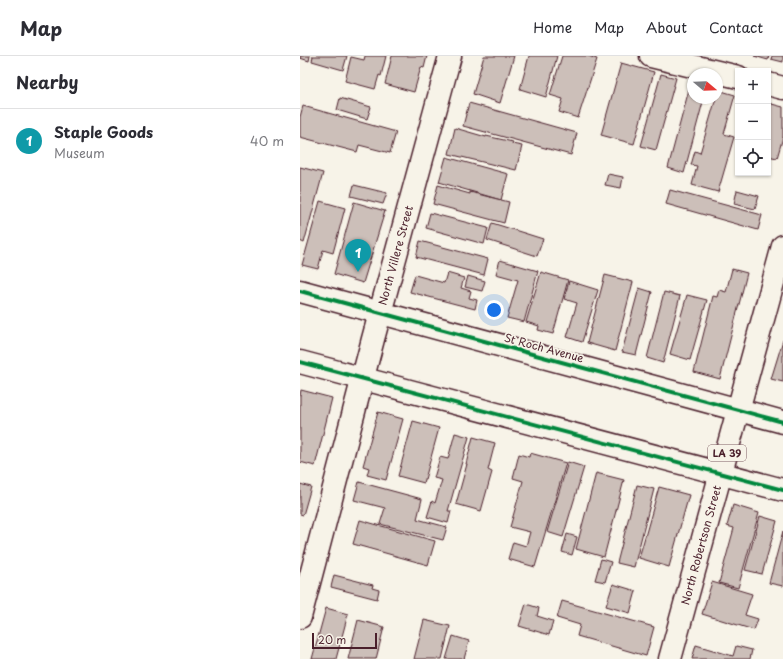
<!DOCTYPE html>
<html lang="en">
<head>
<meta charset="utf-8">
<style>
	body { margin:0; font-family:"Playpen Sans",sans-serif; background:#f2f2f3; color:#2b2b33 }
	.controls { position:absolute; right:12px; top:12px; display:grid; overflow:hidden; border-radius:0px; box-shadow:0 1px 3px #0004 }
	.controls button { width:36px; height:36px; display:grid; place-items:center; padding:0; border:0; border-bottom:1px solid #e1e1e2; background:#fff; color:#2b2b33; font:20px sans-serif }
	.compass { position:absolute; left:387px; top:12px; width:36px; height:36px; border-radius:50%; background:#fff; box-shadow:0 1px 3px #0004; rotate:109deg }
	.scale { position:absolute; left:12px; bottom:10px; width:65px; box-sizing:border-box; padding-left:4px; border:2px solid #4a1f2b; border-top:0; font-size:11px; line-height:14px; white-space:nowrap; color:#4a1f2b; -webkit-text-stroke:3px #f7f3e8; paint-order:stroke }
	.you { position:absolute; left:194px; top:254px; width:14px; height:14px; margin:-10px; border:3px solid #fff; border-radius:50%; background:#1a73e8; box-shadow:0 0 0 6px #1a73e833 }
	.badge { display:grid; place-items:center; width:26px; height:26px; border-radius:50%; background:#d1495b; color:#fff; font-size:13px; font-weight:700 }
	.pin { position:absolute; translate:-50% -33px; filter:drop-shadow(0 1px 2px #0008) }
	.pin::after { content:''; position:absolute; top:21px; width:14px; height:12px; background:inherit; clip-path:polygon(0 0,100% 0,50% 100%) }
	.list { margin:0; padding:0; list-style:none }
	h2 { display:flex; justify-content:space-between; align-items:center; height:52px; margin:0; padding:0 16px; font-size:17px }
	h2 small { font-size:13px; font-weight:400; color:#7c7c81 }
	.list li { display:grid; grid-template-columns:26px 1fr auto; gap:12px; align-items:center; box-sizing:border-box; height:64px; padding:0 16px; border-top:1px solid #e1e1e2 }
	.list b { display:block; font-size:15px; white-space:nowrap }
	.list p { margin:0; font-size:13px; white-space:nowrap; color:#7c7c81 }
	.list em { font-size:13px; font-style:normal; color:#7c7c81 }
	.icon { flex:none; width:22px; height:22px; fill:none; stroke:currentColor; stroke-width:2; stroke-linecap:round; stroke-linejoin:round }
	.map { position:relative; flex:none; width:483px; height:603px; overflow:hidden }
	header { display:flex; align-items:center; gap:24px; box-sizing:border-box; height:56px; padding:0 20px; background:#fff; border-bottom:1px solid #e1e1e2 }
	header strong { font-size:19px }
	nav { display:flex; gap:22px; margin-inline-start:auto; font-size:14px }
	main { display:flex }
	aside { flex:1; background:#fff }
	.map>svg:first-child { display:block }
	.building { fill:#ccbfb9; stroke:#4a1f2b }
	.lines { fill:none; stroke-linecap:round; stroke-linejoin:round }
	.minor-casing { stroke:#4a1f2b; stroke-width:25 }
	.major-casing { stroke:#4a1f2b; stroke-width:25 }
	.minor { stroke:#f7f3e8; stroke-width:22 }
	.major { stroke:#f7f3e8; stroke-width:22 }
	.cycleway-casing { stroke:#f7f3e8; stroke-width:6 }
	.cycleway { stroke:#00873e; stroke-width:4 }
	.labels { text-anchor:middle; stroke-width:3.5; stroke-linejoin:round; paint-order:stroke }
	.shield { fill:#f7f3e8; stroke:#7e5f64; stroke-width:1 }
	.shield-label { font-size:10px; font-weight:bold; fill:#4a1f2b }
	.street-label { font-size:11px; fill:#4a1f2b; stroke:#f7f3e8 }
</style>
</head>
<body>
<header>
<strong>Map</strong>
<nav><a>Home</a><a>Map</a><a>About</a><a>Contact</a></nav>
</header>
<main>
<aside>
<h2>Nearby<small></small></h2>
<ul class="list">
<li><span class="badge" style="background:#0f9aa8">1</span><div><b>Staple Goods</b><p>Museum</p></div><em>40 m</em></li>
</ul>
</aside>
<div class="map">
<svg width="483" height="603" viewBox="0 0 483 603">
	<rect width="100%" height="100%" fill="#f7f3e8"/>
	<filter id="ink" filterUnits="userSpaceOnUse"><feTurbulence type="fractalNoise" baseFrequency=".025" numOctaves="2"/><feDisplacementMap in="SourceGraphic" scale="8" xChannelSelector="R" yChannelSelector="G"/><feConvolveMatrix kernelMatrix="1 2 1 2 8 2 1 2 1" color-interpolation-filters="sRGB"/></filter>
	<g filter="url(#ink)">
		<g class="building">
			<polygon points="0,0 10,0 9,5 0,2"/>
			<polygon points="13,0 47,0 43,14 12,5"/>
			<polygon points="65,0 86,0 81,20 79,19 75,33 45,25 51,1 64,4"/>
			<polygon points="92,0 127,0 124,12 121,11 114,36 85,28"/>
			<polygon points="184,0 214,0 200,47 173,38"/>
			<polygon points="229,0 257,0 246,41 220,33"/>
			<polygon points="262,0 288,0 297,3 278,62 259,56 263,43 250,39"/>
			<polygon points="454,0 469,0 468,4"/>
			<polygon points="472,0 483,0 483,6 471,3"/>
			<polygon points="321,7 354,16 334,88 301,79"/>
			<polygon points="361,18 376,22 356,94 341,90"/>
			<polygon points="391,26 393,26 393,42 404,42 384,117 368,112"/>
			<polygon points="418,34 435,39 424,78 434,81 418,136 392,129 397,110 391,109 395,95 400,97 416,42 417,42"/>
			<polygon points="40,42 71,51 67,63 37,54"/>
			<polygon points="169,47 277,77 271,99 163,70"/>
			<polygon points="468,47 483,51 483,81 477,102 468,100"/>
			<polygon points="3,50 96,76 90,97 59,89 57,96 0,81 0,61"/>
			<polygon points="155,72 186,81 186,80 213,86 212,88 222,90 216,114 149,98"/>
			<polygon points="146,101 208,118 201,144 139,126"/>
			<polygon points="0,111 23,117 4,187 0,185"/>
			<polygon points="308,118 323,121 321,132 305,129"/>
			<polygon points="54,129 87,137 83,148 51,140"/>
			<polygon points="138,129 170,138 170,136 209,146 204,167 133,148"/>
			<polygon points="370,134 462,159 458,174 366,148"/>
			<polygon points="437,134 459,140 455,153 434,148"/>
			<polygon points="20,145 45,152 33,197 23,194 18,213 2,209"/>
			<polygon points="54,146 85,155 63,227 34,218"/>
			<polygon points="130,157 188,172 184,188 126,172"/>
			<polygon points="192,167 243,183 237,200 187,184"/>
			<polygon points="120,185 188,203 184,219 116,201"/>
			<polygon points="200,204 238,215 224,266 207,262 218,224 196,218"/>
			<polygon points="432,213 447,217 420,323 394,316 413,240 417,241 419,234 426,236"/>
			<polygon points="241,216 268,224 253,278 238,274 239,270 226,266"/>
			<polygon points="147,217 164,222 161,232 171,235 169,242 177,244 175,253 110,236 115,219 144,227"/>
			<polygon points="305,219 333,226 315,295 287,287"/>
			<polygon points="168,220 185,225 182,235 165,231"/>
			<polygon points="269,225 298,234 282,286 267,281 277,247 264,243"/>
			<polygon points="339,232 352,236 336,299 322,296"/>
			<polygon points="364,236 380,240 363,307 347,302"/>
			<polygon points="387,239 407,244 390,304 370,298"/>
			<polygon points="483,284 483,326 471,323"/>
			<polygon points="1,334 32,342 15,410 0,406 0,340"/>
			<polygon points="78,356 103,363 86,424 67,419 69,412 63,410"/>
			<polygon points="113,365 139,372 124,427 98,420"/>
			<polygon points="155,377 169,381 148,455 151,455 148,467 127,461 132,445 135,447 142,424 134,422 140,401 148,403"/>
			<polygon points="173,381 195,387 188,414 192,416 181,455 156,448 167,408 166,408"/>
			<polygon points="230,397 266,407 235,511 208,503 213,486 226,490 230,476 210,471 223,425 213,422 219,398 229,401"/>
			<polygon points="268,406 284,411 263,481 247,476"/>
			<polygon points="296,417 324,424 304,501 276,493"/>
			<polygon points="59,426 122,443 117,463 147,471 143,484 80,468 85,452 54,444"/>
			<polygon points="0,428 11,431 3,459 0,458"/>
			<polygon points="337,429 354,433 334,511 317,507"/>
			<polygon points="359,431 389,439 369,511 339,502"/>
			<polygon points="433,449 459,457 438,532 419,527 434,472 427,470"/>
			<polygon points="460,460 477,465 462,518 445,514"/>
			<polygon points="60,464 135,485 128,509 53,488"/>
			<polygon points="483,475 483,530 469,527"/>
			<polygon points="267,478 277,481 272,499 262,496"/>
			<polygon points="301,503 311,506 305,526 295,524"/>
			<polygon points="34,519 73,529 72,532 79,534 77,543 31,531"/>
			<polygon points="412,526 452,538 445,559 458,563 454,574 402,558"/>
			<polygon points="313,528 336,535 330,557 306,550"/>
			<polygon points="262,545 354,571 346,600 277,580 280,569 257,562"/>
			<polygon points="226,548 239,552 237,560 253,565 249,579 219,570"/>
			<polygon points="26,552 48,558 36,603 12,603"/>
			<polygon points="58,564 84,571 76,603 48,603"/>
			<polygon points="124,564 150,570 142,603 114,603"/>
			<polygon points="153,580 169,585 164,603 146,603"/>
			<polygon points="396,589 433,600 436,590 452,594 450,603 392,603"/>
		</g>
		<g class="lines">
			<g class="minor-casing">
				<g id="minor">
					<polyline points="351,0 438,21"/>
					<polyline points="468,28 483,32"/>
					<polyline points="0,235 483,366"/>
					<polyline points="0,306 483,434"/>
					<path id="s1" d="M0,561L73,283L150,0"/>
				</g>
			</g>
			<g class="major-casing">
				<g id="major">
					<path id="s2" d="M370,603L483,190"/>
				</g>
			</g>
			<use href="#minor" class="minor"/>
			<use href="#major" class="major"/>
			<g class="cycleway-casing">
				<g id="cycleway">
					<polyline points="0,235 483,366"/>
					<polyline points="0,306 483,434"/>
				</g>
			</g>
			<use href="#cycleway" class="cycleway"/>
		</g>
	</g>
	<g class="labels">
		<rect class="shield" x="408" y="389" width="38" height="16" rx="3"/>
		<g class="shield-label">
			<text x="427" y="401">LA 39</text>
		</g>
		<g class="street-label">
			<text dy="4" stroke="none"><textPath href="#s1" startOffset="374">North Villere Street</textPath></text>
			<text transform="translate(244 292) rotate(15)" y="4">St Roch Avenue</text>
			<text dy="4" stroke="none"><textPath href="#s2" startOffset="118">North Robertson Street</textPath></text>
		</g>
	</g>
</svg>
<div class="controls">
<button>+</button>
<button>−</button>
<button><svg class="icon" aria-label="locate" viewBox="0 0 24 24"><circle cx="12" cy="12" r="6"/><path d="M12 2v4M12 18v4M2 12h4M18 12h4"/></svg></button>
</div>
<svg class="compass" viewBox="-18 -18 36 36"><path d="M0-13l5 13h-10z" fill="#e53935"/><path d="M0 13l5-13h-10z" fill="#7c7c81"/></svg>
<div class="scale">20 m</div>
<div class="you"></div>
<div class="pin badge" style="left:58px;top:216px;background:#0f9aa8">1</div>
</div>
</main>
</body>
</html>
